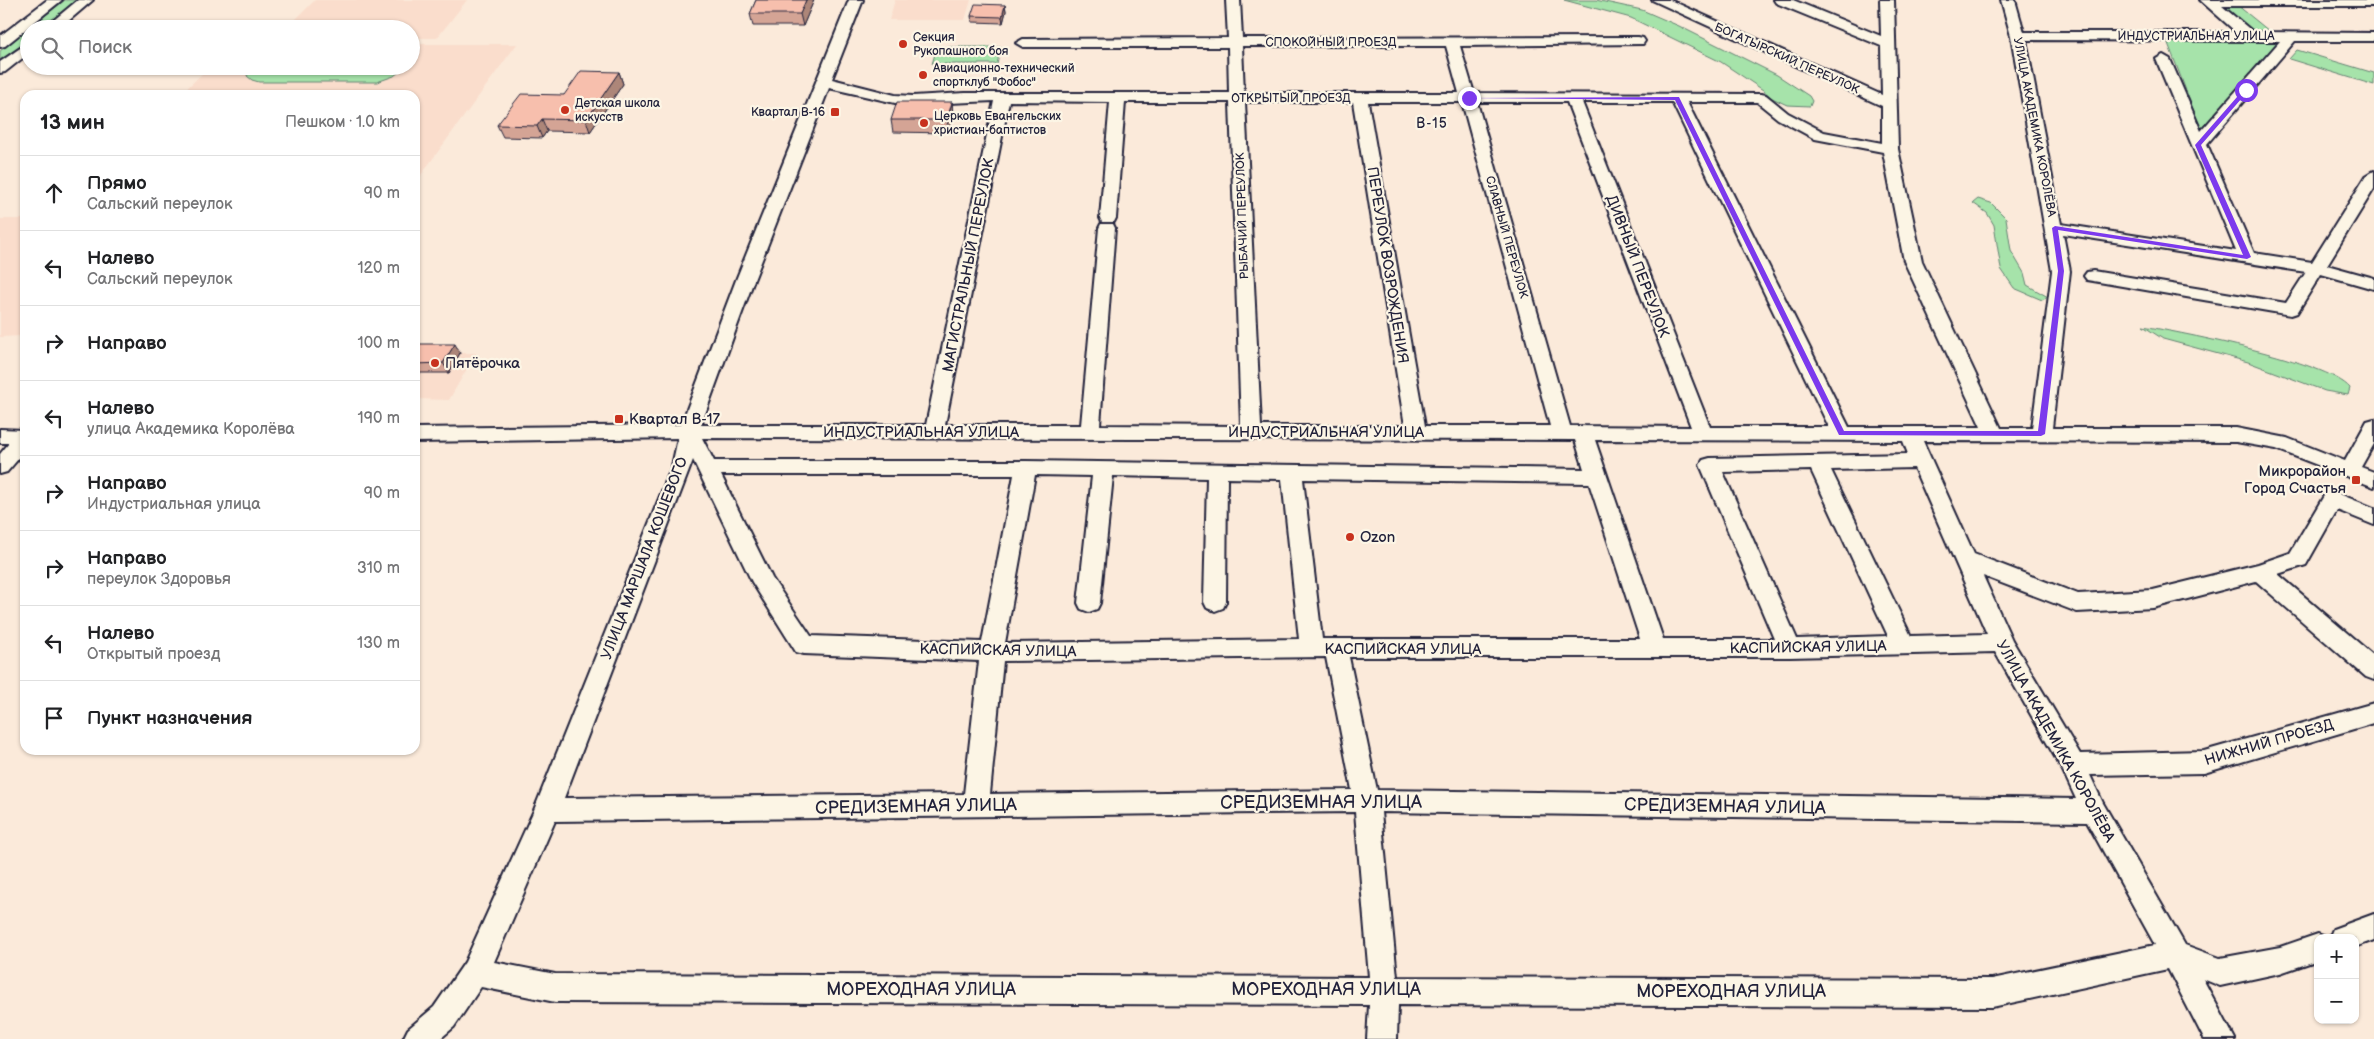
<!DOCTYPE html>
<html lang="ru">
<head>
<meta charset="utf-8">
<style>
	body { margin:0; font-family:"Balsamiq Sans",sans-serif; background:#f6f6f6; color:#202124 }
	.controls { position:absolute; right:15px; bottom:15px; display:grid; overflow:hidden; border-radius:10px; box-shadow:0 1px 4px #0004 }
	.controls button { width:45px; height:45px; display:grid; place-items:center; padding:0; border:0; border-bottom:1px solid #e0e0e0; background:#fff; color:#202124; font:25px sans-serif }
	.stop { position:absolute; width:15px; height:15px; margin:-11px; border:4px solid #7c3aed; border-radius:50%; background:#fff }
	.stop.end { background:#7c3aed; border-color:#fff; box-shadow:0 1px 5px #0008 }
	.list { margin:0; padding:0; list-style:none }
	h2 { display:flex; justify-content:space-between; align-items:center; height:65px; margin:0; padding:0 20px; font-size:21px }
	h2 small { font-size:16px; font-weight:400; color:#757577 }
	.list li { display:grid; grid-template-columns:32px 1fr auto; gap:15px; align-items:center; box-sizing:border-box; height:75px; padding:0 20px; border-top:1px solid #e0e0e0 }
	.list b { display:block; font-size:19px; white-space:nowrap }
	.list p { margin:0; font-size:16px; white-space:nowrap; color:#757577 }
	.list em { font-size:16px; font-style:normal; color:#757577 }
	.icon { flex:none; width:28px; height:28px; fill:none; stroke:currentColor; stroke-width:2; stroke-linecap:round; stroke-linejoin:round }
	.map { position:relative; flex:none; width:2374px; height:1039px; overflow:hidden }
	.search { position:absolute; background:#fff; box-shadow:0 1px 4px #0004; left:20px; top:20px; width:400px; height:55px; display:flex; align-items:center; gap:12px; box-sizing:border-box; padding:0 18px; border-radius:28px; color:#757577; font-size:19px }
	.panel { position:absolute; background:#fff; box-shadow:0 1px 4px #0004; left:20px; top:90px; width:400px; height:665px; border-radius:15px }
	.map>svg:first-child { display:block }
	.built { fill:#faddcc }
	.green { fill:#a6e3aa; stroke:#648272 }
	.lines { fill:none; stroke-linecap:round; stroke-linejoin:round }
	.minor-casing { stroke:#22223b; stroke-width:4 }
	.minor { fill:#fcf5e5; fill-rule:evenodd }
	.wall { fill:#d4a495; stroke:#22223b }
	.shaded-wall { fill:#ad8679; stroke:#22223b }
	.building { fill:#f7bfad; stroke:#22223b }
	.route { fill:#7c3aed }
	.poi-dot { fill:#c8321e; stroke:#fcf5e5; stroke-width:2 }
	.labels { text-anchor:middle; stroke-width:4.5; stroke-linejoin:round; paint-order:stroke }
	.far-street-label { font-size:12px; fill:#22223b; stroke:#fcf5e5 }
	.far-poi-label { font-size:12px; fill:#22223b; stroke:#fcf5e5; text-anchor:start }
	.far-neighbourhood-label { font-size:14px; letter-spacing:1px; fill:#22223b; stroke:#fcf5e5 }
	.street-label { font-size:15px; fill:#22223b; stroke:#fcf5e5 }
	.poi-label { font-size:15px; fill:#22223b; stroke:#fcf5e5; text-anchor:start }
	.near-street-label { font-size:18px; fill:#22223b; stroke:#fcf5e5 }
</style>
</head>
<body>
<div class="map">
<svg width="2374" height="1039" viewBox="0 0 2374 1039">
	<rect width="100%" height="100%" fill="#fbeada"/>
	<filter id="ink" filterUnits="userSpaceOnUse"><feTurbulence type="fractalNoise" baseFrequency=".02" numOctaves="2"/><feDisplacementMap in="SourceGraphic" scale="10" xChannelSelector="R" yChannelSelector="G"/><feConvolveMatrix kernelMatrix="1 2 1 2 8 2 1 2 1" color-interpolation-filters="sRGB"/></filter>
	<g filter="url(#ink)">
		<g class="built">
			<polygon points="315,0 467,0 437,38 411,38 411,29 286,29"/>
			<polygon points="895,0 971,0 965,20 889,20"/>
			<polygon points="411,44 517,44 415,183 415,95 180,95 210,66 411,66"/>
			<polygon points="0,219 25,219 25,334 22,336 0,337"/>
			<polygon points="415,353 476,353 449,400 415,399"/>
		</g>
		<g class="green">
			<polygon points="65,0 83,0 46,29 29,29 29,43 0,66 0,51"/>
			<polygon points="1564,0 1596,0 1642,10 1679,26 1777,75 1809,96 1812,101 1810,106 1787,105 1772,98 1763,90 1721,62 1631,18"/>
			<polygon points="2212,0 2237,5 2269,31 2250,32"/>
			<polygon points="2166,38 2283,40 2206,132 2201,130"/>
			<polygon points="937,47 1001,47 997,64 932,64"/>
			<polygon points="2297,50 2374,73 2374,85 2289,59"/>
			<polygon points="253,66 406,66 394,76 377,82 259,82 252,80 247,76 249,69"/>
			<polygon points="1978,199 1991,203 2006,218 2011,251 2024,273 2027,285 2048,297 2042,300 2014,288 2001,269 1994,225 1987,213 1973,203"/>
			<path d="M2143,326C2183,333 2327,361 2350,388L2348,395L2325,391L2248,362L2163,339Z"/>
		</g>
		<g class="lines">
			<g class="minor-casing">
				<g id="minor">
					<polygon points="47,0 62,0 5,46 0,47 0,36"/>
					<polygon points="78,0 93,0 59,29 43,29"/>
					<path d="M849,0H863L832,79L895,95L913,96L965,93H1229L1228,47H1023L1016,43L1023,39L1228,38L1226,0H1240L1242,38L1638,37L1643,38L1645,41L1643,44L1460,46L1474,93L1761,94L1766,95L1788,113L1824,132L1882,143V106L1652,0H1670L1882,95L1881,46L1776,3L1774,0H1793L1881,36L1880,0H1894L1898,149L1922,261L2001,428H2032L2052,271L2011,36L2001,0H2015L2024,32H2236L2200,0H2374V6H2222L2253,32L2374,33V41H2295L2207,144L2254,253L2312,262L2366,176L2374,171V189L2327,265L2374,278V289L2321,274L2297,313L2291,315L2093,281L2087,280L2084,276L2087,272L2093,271L2286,303L2306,272L2063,234L2070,271L2052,428H2236L2287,438L2345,461L2367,421L2374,419V444L2361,467L2374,472V487L2276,449L2236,442L1923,441L1974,554L2078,594L2153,590L2258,564L2290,553L2325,494L2332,491L2374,508V525L2337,510L2306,565L2278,574L2374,656V680L2366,677L2256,581L2153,608L2077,612L1983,576L2012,640L2080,754L2204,751L2374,703V723L2204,773L2090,775L2103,803L2185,945L2220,958L2280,947L2318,934L2328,938H2318V960L2280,973L2220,986L2203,979L2235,1039H2204L2168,969L1992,1007L1398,1005L1397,1039H1367L1369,1005L555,1002L481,987L454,1027L440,1039H403L408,1029L434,1007L465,962L534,810L672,466L678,438L415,442V428L681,425L736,280ZM2026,40L2280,41L2201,131L2170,59L2163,55L2156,59L2236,251L2061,224ZM1242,46H1446L1459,93H1244ZM829,88L904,105L994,101L926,425H701L754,280ZM1009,101L1110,102L1100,218L1102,222H1114L1116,218L1125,102H1230L1241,426L1100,425L1115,228L1113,224H1101L1099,228L1081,425H945ZM1245,102H1353L1405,426H1261ZM1368,102H1462L1550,426H1425ZM1477,102H1567L1691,427L1570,426ZM1582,102H1672L1829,427H1710ZM1687,102H1757L1778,119L1815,139L1883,152L1904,261L1981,427H1849ZM702,438L1575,440L1584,469L1026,461H714ZM1595,440L1903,441L1908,454L1710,458L1703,460L1700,465L1774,639H1663ZM693,460L752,582L796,652L804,654L979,661L964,794L564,798ZM1914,468L1987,634L1911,636L1831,470ZM1811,470L1888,636L1797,639L1723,472ZM721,475H1014L982,642L811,636L772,578ZM1035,475L1092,476L1078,603L1081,609L1089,612L1097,609L1100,603L1113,476L1207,478L1204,602L1207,608L1215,611L1223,608L1226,602L1227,478L1282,479L1299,639L1005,643ZM1303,479L1589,483L1640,639H1322ZM1995,652L2063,771L2076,799L1377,790L1349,657H1790ZM1326,657L1352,790L990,794L1003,661ZM1355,812L1369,977L555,974L494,962L555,821ZM1381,812L2087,822L2155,945L1992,979L1397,977Z"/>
					<polygon points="29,42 29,53 5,72 0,73 0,62"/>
					<polygon points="0,429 25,430 25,451 7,472 0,474 0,454 9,443 0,443"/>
					<polygon points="2374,914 2374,940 2355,947 2355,938 2329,938 2333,929"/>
				</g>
			</g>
			<use href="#minor" class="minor"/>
		</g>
		<g class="wall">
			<polygon points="756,0 814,0 803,26 753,26 750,14"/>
			<polygon points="1005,5 1006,11 1003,23 972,22 971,16"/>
			<polygon points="619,72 623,84 590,132 547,131 542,138 503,137 497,125 564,95"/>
			<polygon points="952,102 953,115 949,133 893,132 891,120"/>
			<polygon points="415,344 460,353 449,373 415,373"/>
		</g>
		<g class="shaded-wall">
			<polygon points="806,0 814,0 803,26 800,14"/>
			<polygon points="1005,5 1006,11 1003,23 1002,17"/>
			<polygon points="619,72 623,84 590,132 586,120"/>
			<polygon points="952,102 953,115 949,133 947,120"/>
			<polygon points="542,119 547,131 542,138 537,126"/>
			<polygon points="455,344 460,353 449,373 443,363"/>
		</g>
		<g class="building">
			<polygon points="756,0 806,0 800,14 750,14"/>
			<polygon points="975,4 1005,5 1002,17 971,16"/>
			<polygon points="581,71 619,72 586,120 542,119 537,126 497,125 521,94 564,95"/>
			<polygon points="897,102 952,102 947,120 891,120"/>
			<polygon points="415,344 455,344 443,363 415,364"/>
		</g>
	</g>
	<polygon class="route" points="2244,89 2249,90 2201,145 2251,257 2247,259 2058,230 2064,271 2045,434 2041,436 1839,435 1675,100 1466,98 1679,97 1844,431 2038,431 2058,271 2052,228 2055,226 2243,255 2195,145"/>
	<g class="poi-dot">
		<circle cx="903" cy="44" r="5"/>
		<circle cx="923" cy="75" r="5"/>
		<circle cx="565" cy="110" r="5"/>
		<rect x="830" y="107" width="10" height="10" rx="2.5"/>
		<circle cx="924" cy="123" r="5"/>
		<circle cx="435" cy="363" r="5"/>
		<rect x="614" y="414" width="10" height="10" rx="2.5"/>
		<rect x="2351" y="475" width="10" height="10" rx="2.5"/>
		<circle cx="1350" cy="537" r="5"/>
	</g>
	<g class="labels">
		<g class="far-street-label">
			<text x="2196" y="40">ИНДУСТРИАЛЬНАЯ УЛИЦА</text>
			<text x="1331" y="46">СПОКОЙНЫЙ ПРОЕЗД</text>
			<text transform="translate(1787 58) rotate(24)" y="4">БОГАТЫРСКИЙ ПЕРЕУЛОК</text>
			<text x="1291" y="102">ОТКРЫТЫЙ ПРОЕЗД</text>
			<text transform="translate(2035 127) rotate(79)" y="4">УЛИЦА АКАДЕМИКА КОРОЛЁВА</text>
			<text transform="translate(1242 216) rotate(-92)" y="4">РЫБАЧИЙ ПЕРЕУЛОК</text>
			<text transform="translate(1507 237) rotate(74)" y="4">СЛАВНЫЙ ПЕРЕУЛОК</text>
		</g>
		<g class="far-poi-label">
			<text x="913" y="41">Секция<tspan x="913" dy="14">Рукопашного боя</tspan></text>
			<text x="933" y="72">Авиационно-технический<tspan x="933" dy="14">спортклуб "Фобос"</tspan></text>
			<text x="575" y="107">Детская школа<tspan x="575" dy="14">искусств</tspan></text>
			<text x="825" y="116" text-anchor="end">Квартал В-16</text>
			<text x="934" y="120">Церковь Евангельских<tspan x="934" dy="14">христиан-баптистов</tspan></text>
		</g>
		<g class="far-neighbourhood-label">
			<text x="1432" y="128">В-15</text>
		</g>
		<g class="street-label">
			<text transform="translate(968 265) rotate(-79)" y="5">МАГИСТРАЛЬНЫЙ ПЕРЕУЛОК</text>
			<text transform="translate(1388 265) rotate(81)" y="5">ПЕРЕУЛОК ВОЗРОЖДЕНИЯ</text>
			<text transform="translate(1638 266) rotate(69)" y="5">ДИВНЫЙ ПЕРЕУЛОК</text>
			<text x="921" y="437">ИНДУСТРИАЛЬНАЯ УЛИЦА</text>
			<text x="1326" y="437">ИНДУСТРИАЛЬНАЯ УЛИЦА</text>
			<text transform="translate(644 558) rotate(-69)" y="5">УЛИЦА МАРШАЛА КОШЕВОГО</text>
			<text transform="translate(1808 647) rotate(-1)" y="5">КАСПИЙСКАЯ УЛИЦА</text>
			<text x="1403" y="654">КАСПИЙСКАЯ УЛИЦА</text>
			<text transform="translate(998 650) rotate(1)" y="5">КАСПИЙСКАЯ УЛИЦА</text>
			<text transform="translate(2056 741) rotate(61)" y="5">УЛИЦА АКАДЕМИКА КОРОЛЁВА</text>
			<text transform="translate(2269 742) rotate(-16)" y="5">НИЖНИЙ ПРОЕЗД</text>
		</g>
		<g class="poi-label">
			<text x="445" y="368">Пятёрочка</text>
			<text x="629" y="424">Квартал В-17</text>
			<text x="2346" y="476" text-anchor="end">Микрорайон<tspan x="2346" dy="17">Город Счастья</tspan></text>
			<text x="1360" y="542">Ozon</text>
		</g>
		<g class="near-street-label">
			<text x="1321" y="808">СРЕДИЗЕМНАЯ УЛИЦА</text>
			<text transform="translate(916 806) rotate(-1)" y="6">СРЕДИЗЕМНАЯ УЛИЦА</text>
			<text transform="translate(1725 806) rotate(1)" y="6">СРЕДИЗЕМНАЯ УЛИЦА</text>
			<text x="921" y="995">МОРЕХОДНАЯ УЛИЦА</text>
			<text x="1326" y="995">МОРЕХОДНАЯ УЛИЦА</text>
			<text x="1731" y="997">МОРЕХОДНАЯ УЛИЦА</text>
		</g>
	</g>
</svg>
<div class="controls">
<button>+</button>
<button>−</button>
</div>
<div class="stop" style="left:2246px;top:90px"></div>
<div class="stop end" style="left:1469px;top:98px"></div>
<div class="search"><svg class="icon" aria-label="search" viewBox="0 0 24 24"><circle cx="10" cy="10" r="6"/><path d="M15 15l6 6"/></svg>Поиск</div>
<section class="panel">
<h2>13 мин<small>Пешком · 1.0 km</small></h2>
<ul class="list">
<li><svg class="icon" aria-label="ahead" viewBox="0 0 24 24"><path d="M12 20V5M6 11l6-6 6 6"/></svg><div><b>Прямо</b><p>Сальский переулок</p></div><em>90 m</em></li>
<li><svg class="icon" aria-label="left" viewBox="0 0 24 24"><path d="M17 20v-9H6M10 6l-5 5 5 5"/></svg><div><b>Налево</b><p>Сальский переулок</p></div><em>120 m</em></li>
<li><svg class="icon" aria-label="right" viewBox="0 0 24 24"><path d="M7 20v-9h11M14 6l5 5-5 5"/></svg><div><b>Направо</b></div><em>100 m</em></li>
<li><svg class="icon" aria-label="left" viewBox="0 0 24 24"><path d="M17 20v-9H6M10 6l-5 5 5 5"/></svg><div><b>Налево</b><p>улица Академика Королёва</p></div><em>190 m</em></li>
<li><svg class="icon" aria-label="right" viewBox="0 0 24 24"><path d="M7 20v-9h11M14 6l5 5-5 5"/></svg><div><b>Направо</b><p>Индустриальная улица</p></div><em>90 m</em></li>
<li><svg class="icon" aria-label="right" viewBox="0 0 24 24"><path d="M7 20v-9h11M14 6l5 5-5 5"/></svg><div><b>Направо</b><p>переулок Здоровья</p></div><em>310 m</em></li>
<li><svg class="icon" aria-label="left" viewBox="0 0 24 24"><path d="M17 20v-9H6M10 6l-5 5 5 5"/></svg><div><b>Налево</b><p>Открытый проезд</p></div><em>130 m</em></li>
<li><svg class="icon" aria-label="arrive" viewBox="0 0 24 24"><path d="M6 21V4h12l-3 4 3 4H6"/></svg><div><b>Пункт назначения</b></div></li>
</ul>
</section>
</div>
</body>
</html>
